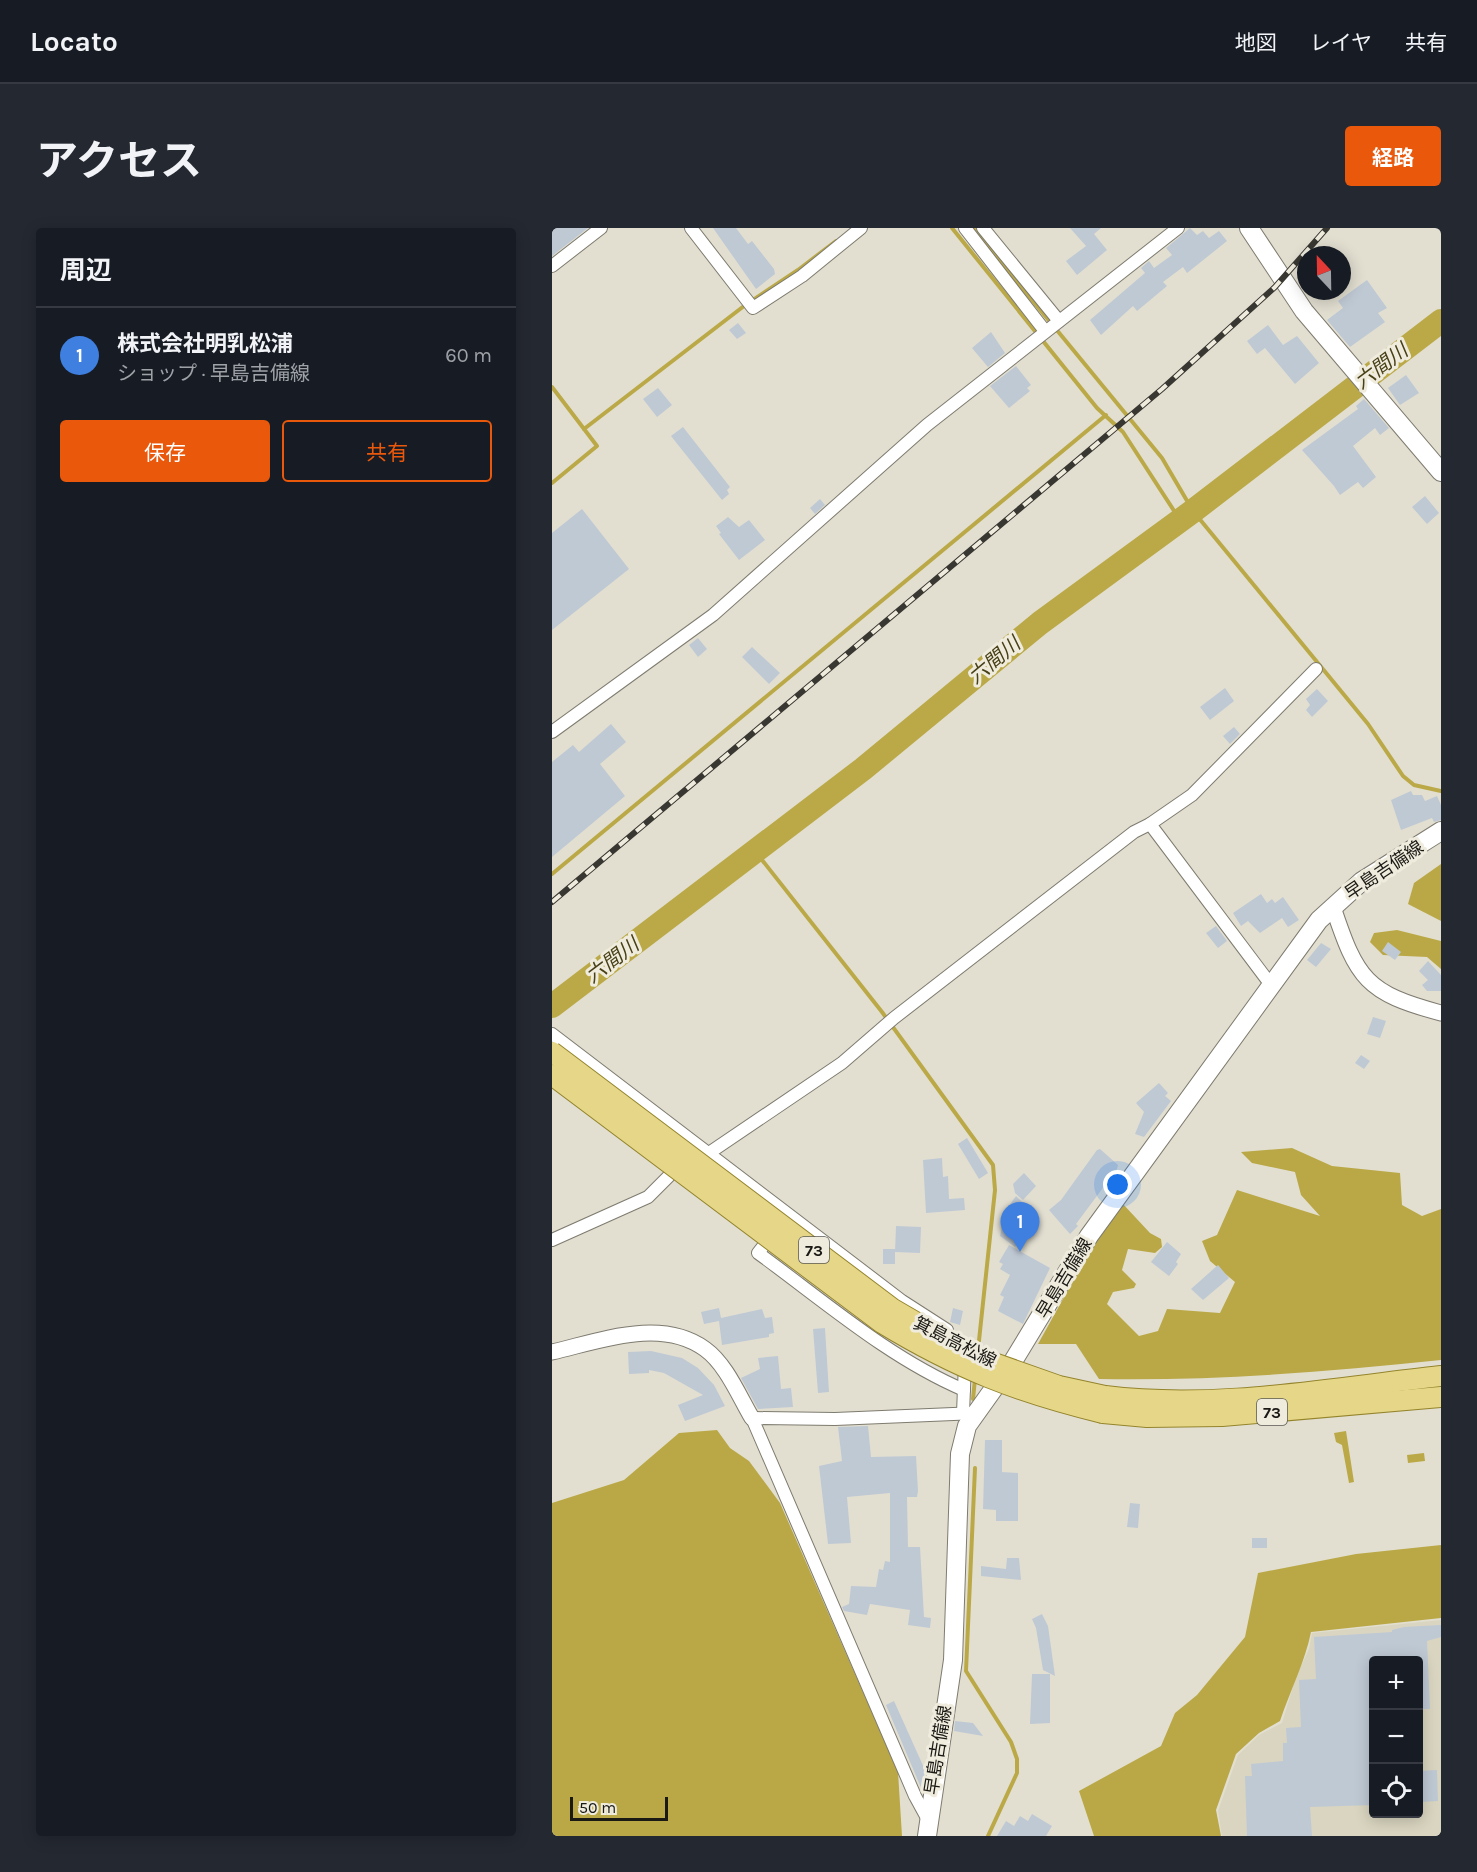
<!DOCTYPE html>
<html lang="ja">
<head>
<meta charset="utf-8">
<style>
	body { margin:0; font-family:Karla,"Noto Sans JP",sans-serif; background:#242831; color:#f1f3f6 }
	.controls { position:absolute; right:18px; bottom:18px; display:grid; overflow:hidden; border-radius:6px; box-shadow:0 3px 15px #0003 }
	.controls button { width:54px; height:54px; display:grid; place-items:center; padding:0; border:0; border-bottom:2px solid #363941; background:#171b24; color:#f1f3f6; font:30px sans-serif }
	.compass { position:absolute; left:745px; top:18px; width:54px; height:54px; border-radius:50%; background:#171b24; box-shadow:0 3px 15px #0003; rotate:338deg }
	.scale { position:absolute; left:18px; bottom:15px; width:98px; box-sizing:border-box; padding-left:6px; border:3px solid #1a1914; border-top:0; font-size:16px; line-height:21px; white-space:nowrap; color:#1a1914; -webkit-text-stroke:4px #efecde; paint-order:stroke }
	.you { position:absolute; left:566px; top:957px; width:21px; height:21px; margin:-15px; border:4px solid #fff; border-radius:50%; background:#1a73e8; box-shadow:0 0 0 9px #1a73e833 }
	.badge { display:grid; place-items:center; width:39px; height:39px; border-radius:50%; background:#ea580c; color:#fff; font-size:20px; font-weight:700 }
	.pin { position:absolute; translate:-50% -50px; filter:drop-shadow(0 2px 3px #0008) }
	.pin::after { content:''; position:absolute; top:32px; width:21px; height:18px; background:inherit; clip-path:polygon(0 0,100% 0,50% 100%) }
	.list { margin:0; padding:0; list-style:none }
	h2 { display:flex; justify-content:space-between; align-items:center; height:78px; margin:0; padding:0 24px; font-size:26px }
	h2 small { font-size:20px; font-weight:400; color:#9ea1a6 }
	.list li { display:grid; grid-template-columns:39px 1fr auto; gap:18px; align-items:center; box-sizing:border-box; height:96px; padding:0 24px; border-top:2px solid #363941 }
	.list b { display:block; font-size:22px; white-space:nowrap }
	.list p { margin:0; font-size:20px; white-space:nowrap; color:#9ea1a6 }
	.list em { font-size:20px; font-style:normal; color:#9ea1a6 }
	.actions { display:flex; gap:12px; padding:18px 24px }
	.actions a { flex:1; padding:14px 0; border:2px solid #ea580c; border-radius:6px; text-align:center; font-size:21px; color:#ea580c }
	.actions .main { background:#ea580c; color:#fff }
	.icon { flex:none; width:33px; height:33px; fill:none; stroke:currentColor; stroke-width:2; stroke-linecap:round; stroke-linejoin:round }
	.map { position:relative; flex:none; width:889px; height:1608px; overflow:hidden; border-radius:6px }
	header { display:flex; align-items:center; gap:36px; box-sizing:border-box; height:84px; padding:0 30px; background:#171b24; border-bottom:2px solid #363941 }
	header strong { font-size:28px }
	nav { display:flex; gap:33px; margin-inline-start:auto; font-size:21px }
	.intro { display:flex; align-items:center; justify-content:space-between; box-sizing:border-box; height:144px; padding:0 36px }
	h1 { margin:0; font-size:42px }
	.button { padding:15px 27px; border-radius:6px; background:#ea580c; color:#fff; font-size:21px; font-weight:700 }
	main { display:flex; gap:36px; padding:0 36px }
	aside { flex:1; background:#171b24; border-radius:6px; box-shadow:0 3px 15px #0003 }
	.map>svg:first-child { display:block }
	.built { fill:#d9d5c0; fill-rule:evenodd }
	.forest { fill:#baa846 }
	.water { fill:#bba947 }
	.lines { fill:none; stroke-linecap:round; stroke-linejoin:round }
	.stream { stroke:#bba947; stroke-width:4 }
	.river { stroke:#bba947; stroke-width:24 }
	.building { fill:#bfc9d4 }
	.minor-casing { stroke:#7e7b6f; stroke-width:14 }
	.tertiary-casing { stroke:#7e7b6f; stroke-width:17 }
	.secondary-casing { stroke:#7e7b6f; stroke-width:20 }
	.primary-casing { stroke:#94842c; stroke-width:22 }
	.minor { stroke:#fff; stroke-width:12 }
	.tertiary { stroke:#fff; stroke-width:15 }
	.secondary { stroke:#fff; stroke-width:18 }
	.primary { stroke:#e6d788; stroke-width:20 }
	.rail-casing { stroke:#393731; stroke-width:6 }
	.rail { stroke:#efecde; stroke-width:4; stroke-dasharray:11; stroke-linecap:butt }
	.primary-bridge-casing { stroke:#94842c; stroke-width:22; stroke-linecap:butt }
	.primary-bridge { stroke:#e6d788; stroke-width:20 }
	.labels { text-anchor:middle; stroke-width:6; stroke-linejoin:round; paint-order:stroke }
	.shield { fill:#efecde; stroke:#5a5851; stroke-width:1.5 }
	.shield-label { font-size:16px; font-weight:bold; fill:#1a1914 }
	.street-label { font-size:18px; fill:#1a1914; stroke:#efecde }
	.water-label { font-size:20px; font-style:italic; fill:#484017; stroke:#efecde }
</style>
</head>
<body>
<header>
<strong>Locato</strong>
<nav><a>地図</a><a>レイヤ</a><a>共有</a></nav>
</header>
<div class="intro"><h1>アクセス</h1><a class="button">経路</a></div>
<main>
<aside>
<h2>周辺<small></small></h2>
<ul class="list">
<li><span class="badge" style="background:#3f7fe0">1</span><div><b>株式会社明乳松浦</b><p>ショップ · 早島吉備線</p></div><em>60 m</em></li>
</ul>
<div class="actions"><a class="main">保存</a><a>共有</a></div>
</aside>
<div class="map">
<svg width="889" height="1608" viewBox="0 0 889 1608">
	<rect width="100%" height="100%" fill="#e2dfd1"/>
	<path class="built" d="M889,1392V1608H670L666,1583L686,1527L707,1507L730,1495L744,1449L757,1421L760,1405ZM822,1432H866V1586H822Z"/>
	<g class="forest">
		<polygon points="889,636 889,693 856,676 862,655"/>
		<polygon points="845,702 889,713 889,741 875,729 831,727 818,714 822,705"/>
		<path d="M740,920L780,938L848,945L850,977L870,988L889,981V1132C776,1144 661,1153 547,1151L524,1116H486L546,1008L570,975L598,1005L609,1011L610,1019L603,1025L576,1021L570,1042L584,1056L582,1060L561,1064L555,1076L587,1108L606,1103L615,1081L668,1085L683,1054L658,1033L650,1013L665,1007L685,962L768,988L749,967L743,944L700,935L689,924Z"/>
		<polygon points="165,1202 178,1220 197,1233 228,1275 346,1544 350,1608 0,1608 0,1275 72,1252 127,1205"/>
		<path d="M889,1317V1390L759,1404C753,1434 738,1463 728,1493L707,1505L684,1526L664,1582L669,1608H542L527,1563L609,1518L623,1485L645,1467L693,1409L706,1345L804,1326Z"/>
	</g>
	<g class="water">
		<polygon points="794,1203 802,1254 797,1255 790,1217 784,1214 782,1205"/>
		<polygon points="872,1225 873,1233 856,1235 855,1227"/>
	</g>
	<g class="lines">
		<g class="stream">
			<polyline points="400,0 545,180 571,204 628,292"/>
			<polyline points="421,0 610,230 641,283 816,496 851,548 862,557 889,563"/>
			<polyline points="0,159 45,218 0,255"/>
			<polyline points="32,201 192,78 246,42 284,13"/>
			<polyline points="203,623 330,784 441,937 443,962 426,1122"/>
			<polyline points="0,646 554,187"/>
			<polyline points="421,1171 423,1151"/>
			<polyline points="423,1240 414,1443 459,1514 465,1531 465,1545 436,1608"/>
		</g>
		<polyline class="river" points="0,778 311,541 488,395 641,283 889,93"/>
	</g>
	<g class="building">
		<polygon points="0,0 36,0 0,28"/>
		<polygon points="161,0 184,0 196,16 200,13 222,41 223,46 204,61"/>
		<polygon points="518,0 549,0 542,6 555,22 525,47 514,33 534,18"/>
		<polygon points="638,0 645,7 651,3 657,10 667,3 675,13 635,45 631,39 611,54 615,58 585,83 581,78 549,107 538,92 593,45 589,40 597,33 602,40 620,27 614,20"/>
		<polygon points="815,52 835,80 826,85 833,94 798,119 775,92 791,80 786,73"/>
		<polygon points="186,95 194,105 185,111 177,102"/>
		<polygon points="716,97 731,117 745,108 767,135 743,156 713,120 705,126 695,113"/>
		<polygon points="439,104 453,125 436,139 420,120"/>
		<polygon points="464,138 479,157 475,160 478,163 457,180 438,158"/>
		<polygon points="854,147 867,165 848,177 836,160"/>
		<polygon points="106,160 120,177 105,189 91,171"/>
		<polygon points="812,171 837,200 828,207 823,200 801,218 824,249 811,260 806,254 788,267 782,258 750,222 806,181 804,178"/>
		<polygon points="131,199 178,259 175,262 177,266 170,272 119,208"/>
		<polygon points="873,268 887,285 875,296 860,279"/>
		<polygon points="268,271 273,277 263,286 258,280"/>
		<polygon points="30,281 77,341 0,402 0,305"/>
		<polygon points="176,289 187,299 197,292 213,312 187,332 167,306 169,305 164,298"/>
		<polygon points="146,410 155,421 146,429 137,417"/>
		<polygon points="200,419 228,445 217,456 190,429"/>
		<polygon points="673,460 682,473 658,492 648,479"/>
		<polygon points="765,461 776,473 760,489 754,482 758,477 754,471"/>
		<polygon points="59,496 74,514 48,536 73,568 0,629 0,534 21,517 27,524"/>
		<polygon points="682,499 688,506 678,516 671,508"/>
		<polygon points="859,563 861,567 870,567 873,573 885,568 889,577 889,592 882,594 880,590 849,602 839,572"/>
		<polygon points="709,666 715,675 720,671 723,675 731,669 747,692 736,699 730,690 708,705 696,693 689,698 681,685"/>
		<polygon points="664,698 675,713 666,720 654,705"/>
		<polygon points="836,714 849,724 843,732 830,723"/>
		<polygon points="769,715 779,721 764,739 755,732"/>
		<polygon points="876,733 889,747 889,763 875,763 870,757 876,752 867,743"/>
		<polygon points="821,789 834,793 828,810 815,806"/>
		<polygon points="809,827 818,833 812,841 803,835"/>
		<polygon points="607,855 616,865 613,868 619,873 592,909 583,906 592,884 584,875"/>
		<polygon points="415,910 436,945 427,951 406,916"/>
		<polygon points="548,921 566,937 565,941 524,996 526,998 518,1006 497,982 509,972 545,922"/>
		<polygon points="390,930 391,949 396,948 397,971 412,970 413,982 374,985 371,932"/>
		<polygon points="472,945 484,958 471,972 463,965 461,956"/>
		<polygon points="464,968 487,990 463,1019 448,1008 453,983"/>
		<polygon points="344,998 369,999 368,1025 343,1024"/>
		<polygon points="615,1014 629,1026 624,1034 626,1036 617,1048 599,1034"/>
		<polygon points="457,1017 498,1040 471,1096 446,1083 452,1069 448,1067 458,1047 448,1041 451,1036 447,1034"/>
		<rect x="331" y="1021" width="12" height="15"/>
		<polygon points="666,1037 677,1050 651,1072 639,1061"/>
		<polygon points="167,1080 169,1090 210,1081 213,1090 220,1089 222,1105 217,1106 217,1109 170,1117 167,1093 152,1096 149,1084"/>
		<polygon points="401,1080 411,1083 408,1097 398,1094"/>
		<polygon points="273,1100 277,1164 266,1165 261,1101"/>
		<polygon points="99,1123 130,1130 146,1140 162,1157 173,1178 133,1193 126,1177 151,1167 112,1145 97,1142 97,1145 77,1146 76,1124"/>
		<polygon points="226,1128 229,1161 239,1160 241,1179 206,1181 189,1150 208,1141 206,1130"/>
		<polygon points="316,1198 319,1229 364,1228 366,1263 365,1269 355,1269 356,1319 368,1319 372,1389 379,1390 378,1400 356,1397 358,1382 318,1376 315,1387 292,1383 290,1379 297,1376 299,1358 324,1359 327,1341 331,1342 333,1333 338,1334 338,1265 295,1269 299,1315 276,1316 267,1238 290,1233 286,1199"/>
		<polygon points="433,1212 450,1212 450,1244 466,1245 466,1293 444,1293 444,1282 431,1281"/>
		<polygon points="578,1275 588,1276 586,1300 575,1299"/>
		<rect x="700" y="1310" width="15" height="10"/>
		<polygon points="455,1330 467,1330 469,1352 429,1348 429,1338 454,1341"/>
		<polygon points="490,1386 496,1398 503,1448 491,1442 484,1400 480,1391"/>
		<polygon points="889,1397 889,1409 875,1413 878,1481 867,1481 867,1432 822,1432 822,1577 758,1579 760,1608 695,1608 693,1548 700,1548 699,1536 731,1533 731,1515 735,1515 734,1500 749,1499 747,1452 764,1451 762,1409 840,1404 840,1402 852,1399"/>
		<polygon points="480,1446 498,1446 498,1495 478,1496"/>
		<polygon points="342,1473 373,1542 370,1562 334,1477"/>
		<polygon points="403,1493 421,1495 431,1508 402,1503"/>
		<polygon points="885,1542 886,1573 868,1574 867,1543"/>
		<polygon points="480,1586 500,1598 494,1608 445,1608 454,1593 462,1598 468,1588 476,1593"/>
	</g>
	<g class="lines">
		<g class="minor-casing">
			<g id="minor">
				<polyline points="139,0 201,80 250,48 309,0"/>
				<polyline points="413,0 493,103"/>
				<polyline points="431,0 507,93"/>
				<polyline points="0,38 49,0"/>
				<polyline points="0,504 161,387 375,197 626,0"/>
				<polyline points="598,596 640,567 764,441"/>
				<polyline points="0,806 350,1073 395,1102"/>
				<path d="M221,1006L206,1025C272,1073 337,1130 412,1162"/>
				<polyline points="0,1012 96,969 126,939 157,925 290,835 342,790 582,604 598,596 719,757"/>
				<polyline points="411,1185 413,1135"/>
				<polyline points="375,1590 363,1568 200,1190 283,1191 425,1185"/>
			</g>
		</g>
		<g class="tertiary-casing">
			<g id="tertiary">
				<path d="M781,679C805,751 814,765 889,785"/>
				<path d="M0,1124C48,1113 109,1089 153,1121C174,1136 187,1168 200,1190"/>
			</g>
		</g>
		<g class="secondary-casing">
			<g id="secondary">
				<polyline points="697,0 752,83 889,244"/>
				<polyline points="375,1608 401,1432 408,1226 415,1198 460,1135 537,1008 767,692 810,653 889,603"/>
			</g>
		</g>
		<g class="primary-casing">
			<g id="primary">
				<path d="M553,1168C664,1182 778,1160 889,1148"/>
				<polyline points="551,1185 595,1189 670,1188 889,1169"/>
			</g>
		</g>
		<use href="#minor" class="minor"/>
		<use href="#tertiary" class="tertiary"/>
		<use href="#secondary" class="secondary"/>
		<use href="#primary" class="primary"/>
		<g class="rail-casing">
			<polyline id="rail" points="0,674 610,161 723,59 775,0"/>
		</g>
		<use href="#rail" class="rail"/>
		<g class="primary-bridge-casing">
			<g id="primary-bridge">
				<polyline points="0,824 341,1081 422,1128 507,1158 553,1168"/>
				<path d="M0,847L330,1095C406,1141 465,1164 551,1185"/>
			</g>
		</g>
		<use href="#primary-bridge" class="primary-bridge"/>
	</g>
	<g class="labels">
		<g class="shield">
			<rect x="247" y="1009" width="30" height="26" rx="4.5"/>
			<rect x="705" y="1171" width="30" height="26" rx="4.5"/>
		</g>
		<g class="shield-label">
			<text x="262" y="1028">73</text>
			<text x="720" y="1190">73</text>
		</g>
		<g class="street-label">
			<text transform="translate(832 642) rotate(-34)" y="6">早島吉備線</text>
			<text transform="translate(512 1050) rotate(-59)" y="6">早島吉備線</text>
			<text transform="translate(403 1114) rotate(27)" y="6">箕島高松線</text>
			<text transform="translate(386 1522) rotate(-81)" y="6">早島吉備線</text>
		</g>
		<g class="water-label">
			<text transform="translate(829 138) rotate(-37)" y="7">六間川</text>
			<text transform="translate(442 432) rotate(-40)" y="7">六間川</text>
			<text transform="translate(60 732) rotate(-37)" y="7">六間川</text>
		</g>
	</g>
</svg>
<div class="controls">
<button>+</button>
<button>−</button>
<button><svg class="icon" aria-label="locate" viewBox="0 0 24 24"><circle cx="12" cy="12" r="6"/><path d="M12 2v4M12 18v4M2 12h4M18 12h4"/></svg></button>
</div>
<svg class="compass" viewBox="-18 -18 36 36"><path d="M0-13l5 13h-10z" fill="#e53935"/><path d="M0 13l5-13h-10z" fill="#9ea1a6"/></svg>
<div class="scale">50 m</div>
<div class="you"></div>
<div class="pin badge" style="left:468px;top:1024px;background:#3f7fe0">1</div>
</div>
</main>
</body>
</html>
